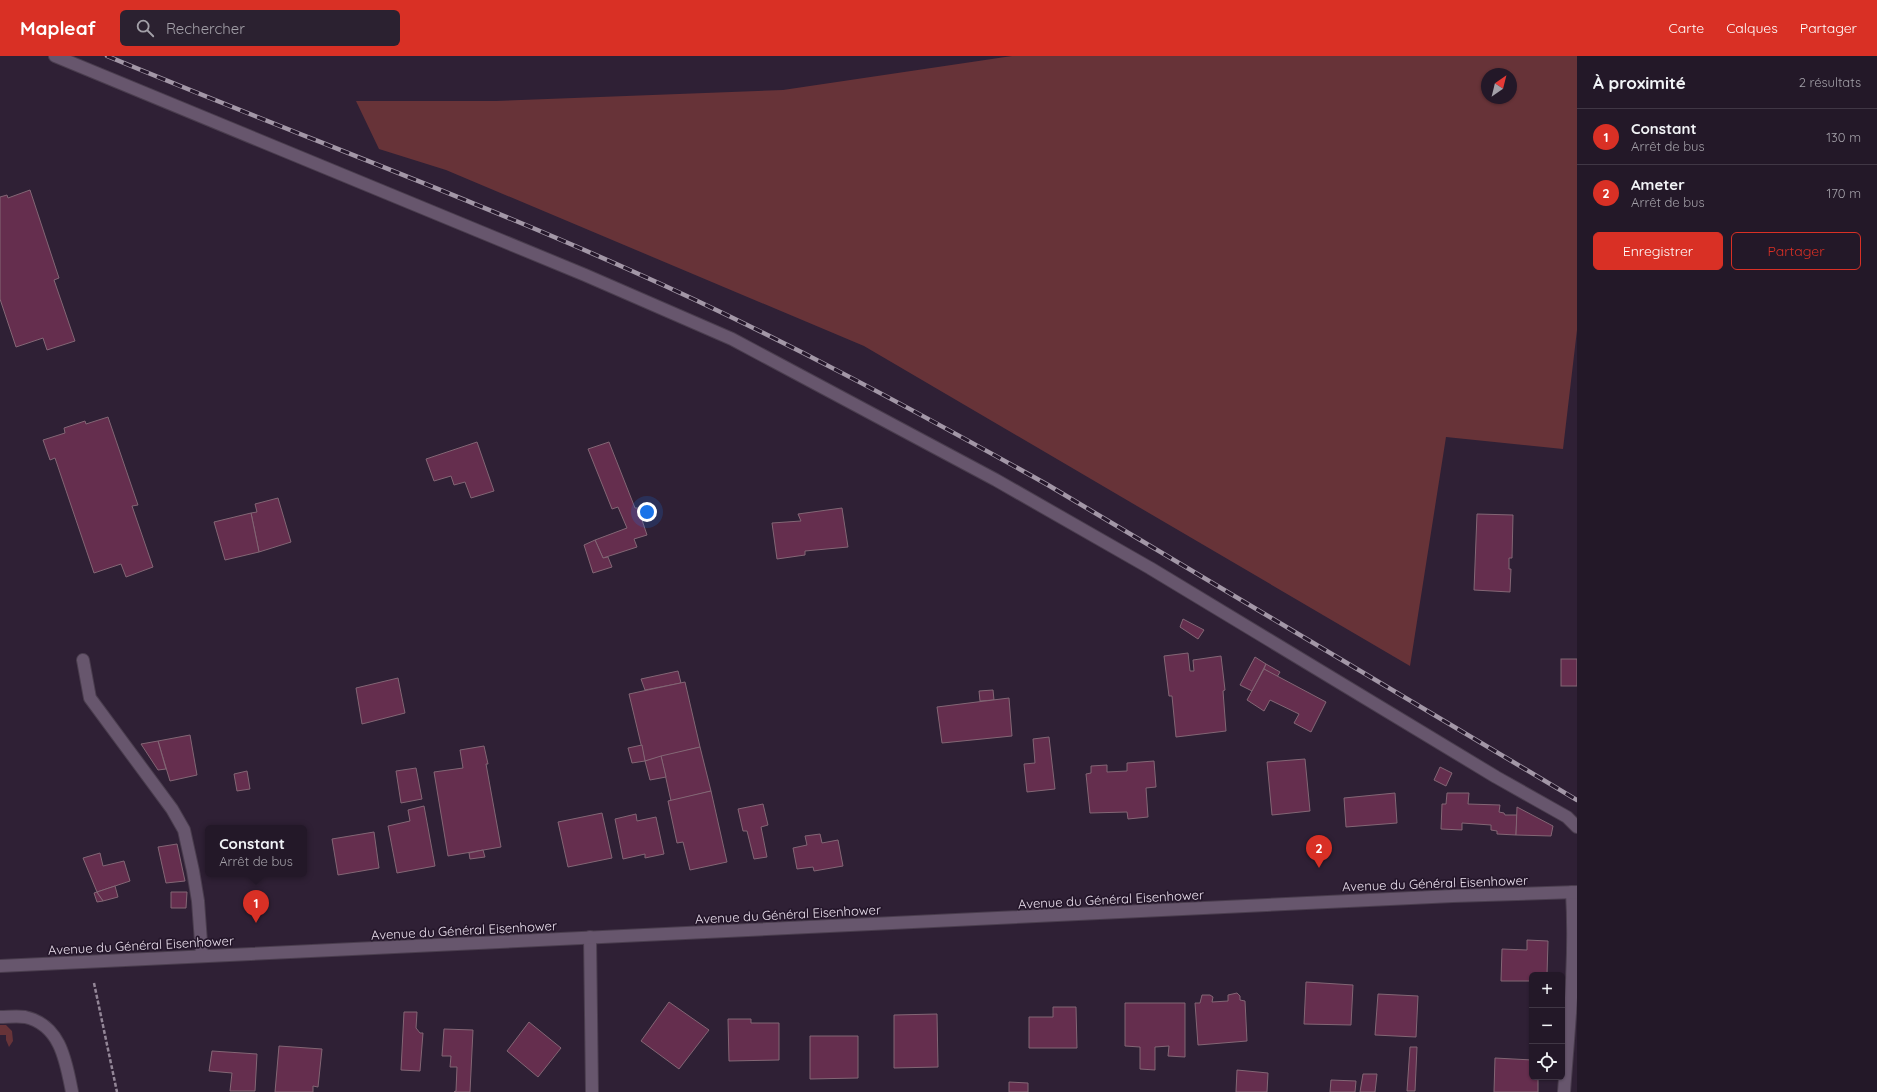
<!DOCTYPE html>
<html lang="fr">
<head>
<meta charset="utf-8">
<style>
	body { margin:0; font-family:Quicksand,sans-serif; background:#2b2130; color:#f1f3f6 }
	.controls { position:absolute; right:12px; bottom:12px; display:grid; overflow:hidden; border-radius:6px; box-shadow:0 1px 3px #0004 }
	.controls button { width:36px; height:36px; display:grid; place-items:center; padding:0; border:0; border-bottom:1px solid #403745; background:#231828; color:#f1f3f6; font:20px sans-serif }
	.compass { position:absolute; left:1481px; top:12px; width:36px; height:36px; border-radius:50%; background:#231828; box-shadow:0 1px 3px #0004; rotate:35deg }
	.you { position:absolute; left:647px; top:456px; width:14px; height:14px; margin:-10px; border:3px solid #fff; border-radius:50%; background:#1a73e8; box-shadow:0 0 0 6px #1a73e833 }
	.badge { display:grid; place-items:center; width:26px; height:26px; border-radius:50%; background:#d93025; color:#fff; font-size:13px; font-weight:700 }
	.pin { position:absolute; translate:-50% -33px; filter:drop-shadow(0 1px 2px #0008) }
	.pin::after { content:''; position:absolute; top:21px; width:14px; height:12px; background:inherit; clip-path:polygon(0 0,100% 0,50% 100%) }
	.popup { position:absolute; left:205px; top:769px; width:102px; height:52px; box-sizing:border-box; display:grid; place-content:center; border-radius:6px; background:#231828; filter:drop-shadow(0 1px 3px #0005); font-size:13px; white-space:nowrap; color:#a3a0a8 }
	.popup b { font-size:15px; color:#f1f3f6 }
	.popup::after { content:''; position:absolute; left:50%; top:100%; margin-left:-8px; border:8px solid transparent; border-top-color:#231828 }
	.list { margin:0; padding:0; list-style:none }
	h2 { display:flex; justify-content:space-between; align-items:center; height:52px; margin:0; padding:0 16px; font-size:17px }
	h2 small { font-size:13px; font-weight:400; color:#a3a0a8 }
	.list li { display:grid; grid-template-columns:26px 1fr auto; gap:12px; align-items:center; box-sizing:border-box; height:56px; padding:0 16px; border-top:1px solid #403745 }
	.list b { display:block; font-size:15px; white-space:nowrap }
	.list p { margin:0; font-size:13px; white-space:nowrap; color:#a3a0a8 }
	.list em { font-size:13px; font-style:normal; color:#a3a0a8 }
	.actions { display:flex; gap:8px; padding:12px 16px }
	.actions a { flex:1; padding:9px 0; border:1px solid #d93025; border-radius:6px; text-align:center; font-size:14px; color:#d93025 }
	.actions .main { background:#d93025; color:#fff }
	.icon { flex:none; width:22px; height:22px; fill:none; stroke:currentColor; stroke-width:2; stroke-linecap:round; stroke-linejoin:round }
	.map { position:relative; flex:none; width:1577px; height:1036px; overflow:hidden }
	header { display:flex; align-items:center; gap:24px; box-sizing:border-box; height:56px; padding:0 20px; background:#d93025; color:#fff }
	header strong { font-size:19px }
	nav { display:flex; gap:22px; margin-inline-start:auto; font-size:14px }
	.search { width:280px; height:36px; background:#2b2130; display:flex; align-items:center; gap:10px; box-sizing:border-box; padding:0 14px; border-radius:6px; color:#a3a0a8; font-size:15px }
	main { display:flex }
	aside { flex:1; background:#231828 }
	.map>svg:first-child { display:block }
	.green { fill:#673338; fill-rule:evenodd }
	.building { fill:#652e4e; stroke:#836675 }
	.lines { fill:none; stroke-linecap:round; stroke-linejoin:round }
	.service-casing { stroke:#4a3d4e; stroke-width:14 }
	.minor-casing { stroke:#4a3d4e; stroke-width:14 }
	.secondary-casing { stroke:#4a3d4e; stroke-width:14 }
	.path { stroke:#938697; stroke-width:2.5; stroke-dasharray:4 2; stroke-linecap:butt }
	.service { stroke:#67566d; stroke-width:12 }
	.minor { stroke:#67566d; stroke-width:12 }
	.secondary { stroke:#67566d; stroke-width:12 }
	.rail-casing { stroke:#a397a7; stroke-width:4.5 }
	.rail { stroke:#25172b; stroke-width:3; stroke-dasharray:9; stroke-linecap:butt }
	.labels { text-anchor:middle; stroke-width:3.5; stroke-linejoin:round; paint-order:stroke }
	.street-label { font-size:13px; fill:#ebe0ee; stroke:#25172b }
</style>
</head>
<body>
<header>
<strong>Mapleaf</strong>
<div class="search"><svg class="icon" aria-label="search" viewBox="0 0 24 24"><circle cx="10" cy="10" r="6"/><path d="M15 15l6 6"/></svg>Rechercher</div>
<nav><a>Carte</a><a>Calques</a><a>Partager</a></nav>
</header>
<main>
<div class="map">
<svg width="1577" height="1036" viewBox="0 0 1577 1036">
	<rect width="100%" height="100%" fill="#2f2035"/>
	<g class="green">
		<path d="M1012,0H1577V274L1563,393L1446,381L1410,610L864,290L446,114L379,93L356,45H496L783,34ZM1487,18H1511V42H1487Z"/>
		<polygon points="0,969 6,969 12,975 13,985 9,991 6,984 6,979 0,979"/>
	</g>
	<g class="building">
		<polygon points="30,134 59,222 54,224 75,285 47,294 43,282 16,291 0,243 0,141 7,139 8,142"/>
		<polygon points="108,361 138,449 132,450 153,511 126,521 121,508 94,517 55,402 50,404 43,384 65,377 64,372 85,365 86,368"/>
		<polygon points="477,386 494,435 471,442 465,426 454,429 451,420 434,425 426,403"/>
		<polygon points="609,386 635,452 638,452 647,479 634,483 637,491 603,502 595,484 627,472 618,451 612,453 588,393"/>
		<polygon points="278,442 291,486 259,496 251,457 257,456 255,448"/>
		<polygon points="842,452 848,491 805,495 805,499 777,503 772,467 801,465 798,458"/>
		<polygon points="251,457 259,496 225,504 214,466"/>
		<polygon points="1477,458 1513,459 1512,502 1509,502 1509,513 1511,513 1510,536 1474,534"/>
		<polygon points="595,484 603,502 608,501 612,511 593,517 584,489"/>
		<polygon points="1183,563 1204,574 1198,583 1180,571"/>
		<polygon points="1188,597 1190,615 1194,615 1193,604 1221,600 1225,634 1223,635 1226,675 1176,681 1172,640 1169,640 1164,600"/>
		<polygon points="1255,601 1266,608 1252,635 1240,629"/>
		<rect x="1561" y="603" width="16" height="27"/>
		<polygon points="1266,608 1280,616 1277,621 1264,613"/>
		<polygon points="1264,613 1326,646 1311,676 1294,667 1299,658 1270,644 1264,655 1247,644"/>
		<polygon points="678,615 681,627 645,634 641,623"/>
		<polygon points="398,622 405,657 362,668 356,632"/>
		<polygon points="685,626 700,691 645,705 629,638"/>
		<polygon points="993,634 994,644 980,645 979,635"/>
		<polygon points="1009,642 1012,680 942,687 937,651"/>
		<polygon points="190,679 197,719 170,725 158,685"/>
		<polygon points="1049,681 1055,733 1027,736 1024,708 1035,707 1033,683"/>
		<polygon points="158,685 166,713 158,714 141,688"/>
		<polygon points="642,689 645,705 632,707 628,692"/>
		<polygon points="484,690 488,708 486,708 501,791 448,800 434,716 463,712 460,694"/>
		<polygon points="700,691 711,735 671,745 661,700"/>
		<polygon points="661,700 666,721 650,724 645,705"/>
		<polygon points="1305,703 1310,755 1272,759 1267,706"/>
		<polygon points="1154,705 1156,731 1146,732 1148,761 1128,763 1127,756 1090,757 1086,718 1091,717 1091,710 1107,709 1107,716 1127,715 1127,707"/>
		<polygon points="1440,711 1452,717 1446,730 1434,724"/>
		<polygon points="416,712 422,743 401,747 396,715"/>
		<polygon points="247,715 250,733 237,735 234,718"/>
		<polygon points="711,735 727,806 690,814 683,786 677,787 668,745"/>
		<polygon points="1395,737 1397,767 1346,771 1344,742"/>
		<polygon points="1447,737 1469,737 1468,748 1500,749 1499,756 1504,757 1505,759 1517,759 1516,779 1497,778 1497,775 1491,774 1491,769 1462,767 1462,774 1441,773 1442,748 1446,748"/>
		<polygon points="763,748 768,769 761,771 767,801 754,803 747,775 743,775 738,753"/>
		<polygon points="424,750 435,810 397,817 388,770 410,765 408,754"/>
		<polygon points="1517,751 1553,770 1551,780 1516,779"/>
		<polygon points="602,757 612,802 568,811 558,766"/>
		<polygon points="636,758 637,765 656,761 664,798 645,802 645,798 623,803 615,763"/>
		<polygon points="374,776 379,812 338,819 332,783"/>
		<polygon points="820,778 822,787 838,784 843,810 814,815 813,811 797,813 793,792 807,789 805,780"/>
		<polygon points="177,788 185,825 166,827 158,791"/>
		<polygon points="483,794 485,801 470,803 469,797"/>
		<polygon points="100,797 103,810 124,805 130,825 97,836 83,802"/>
		<polygon points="115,830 118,841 103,845 97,836"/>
		<polygon points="97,836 98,838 103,845 97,846 94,837"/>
		<polygon points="171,836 187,836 186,852 171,852"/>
		<polygon points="1527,884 1548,885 1547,919 1532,919 1532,925 1501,925 1502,893 1527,894"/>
		<polygon points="1306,926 1353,929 1351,969 1304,968"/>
		<polygon points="1237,937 1240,940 1240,944 1245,945 1247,985 1198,989 1195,947 1200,947 1202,939 1210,939 1213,941 1212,946 1228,945 1228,939"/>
		<polygon points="1378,938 1418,940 1416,981 1375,979"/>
		<polygon points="669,946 709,974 679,1013 641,985"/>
		<polygon points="1125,947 1185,947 1185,1001 1168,1000 1169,990 1155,991 1155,1014 1140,1013 1140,991 1125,990"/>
		<polygon points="1053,951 1076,951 1077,992 1029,992 1029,961 1053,961"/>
		<polygon points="404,956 417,956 416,972 420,977 423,977 420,1015 401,1014"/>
		<polygon points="937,958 938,1011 894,1012 894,959"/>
		<polygon points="728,963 751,963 751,967 779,967 779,1004 729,1005"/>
		<polygon points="529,966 561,992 538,1021 507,995"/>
		<polygon points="444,973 473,974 470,1036 454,1036 456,1035 457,1011 450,1011 451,1000 442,1000"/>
		<polygon points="810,980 858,980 858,1022 810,1023"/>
		<polygon points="279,990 322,993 318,1031 313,1030 313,1036 275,1036"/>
		<polygon points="1410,991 1417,991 1415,1035 1407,1035"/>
		<polygon points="212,995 257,998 255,1035 230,1035 232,1017 209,1015"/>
		<polygon points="1495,1002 1532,1004 1532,1021 1538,1021 1538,1036 1494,1036"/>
		<polygon points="1237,1014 1268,1017 1267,1036 1236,1036"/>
		<polygon points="1363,1018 1377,1018 1375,1036 1360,1036"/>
		<polygon points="1331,1024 1356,1025 1355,1036 1330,1036"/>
		<polygon points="1009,1026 1028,1027 1028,1036 1009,1036"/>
	</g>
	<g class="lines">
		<g class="service-casing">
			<g id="service">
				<polyline points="55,0 585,219 732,283 996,424 1150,512 1496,721 1567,761 1577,771"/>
				<polyline points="83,604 90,642 172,753 184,774 193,815 198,845 202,900"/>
			</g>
		</g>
		<g class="minor-casing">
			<g id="minor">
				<polyline points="590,881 592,1036"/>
				<path d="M0,961C8,961 17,960 25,961C61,969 66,1006 72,1036"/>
				<path d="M1564,1036C1569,969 1576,903 1572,836"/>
			</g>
		</g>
		<g class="secondary-casing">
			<polyline id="secondary" points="0,910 1453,840 1577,836"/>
		</g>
		<polyline class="path" points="94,927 117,1036"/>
		<use href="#service" class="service"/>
		<use href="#minor" class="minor"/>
		<use href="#secondary" class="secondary"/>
		<g class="rail-casing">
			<path id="rail" d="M107,0C282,73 460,138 632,215C774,278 912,353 1048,429L1577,744"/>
		</g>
		<use href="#rail" class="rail"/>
	</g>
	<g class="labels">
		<g class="street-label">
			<text transform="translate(1435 827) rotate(-2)" y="5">Avenue du Général Eisenhower</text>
			<text transform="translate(1111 843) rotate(-3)" y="5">Avenue du Général Eisenhower</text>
			<text transform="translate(788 858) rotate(-3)" y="5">Avenue du Général Eisenhower</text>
			<text transform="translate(464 874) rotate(-3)" y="5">Avenue du Général Eisenhower</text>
			<text transform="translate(141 889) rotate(-3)" y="5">Avenue du Général Eisenhower</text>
		</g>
	</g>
</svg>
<div class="controls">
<button>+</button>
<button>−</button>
<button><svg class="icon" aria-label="locate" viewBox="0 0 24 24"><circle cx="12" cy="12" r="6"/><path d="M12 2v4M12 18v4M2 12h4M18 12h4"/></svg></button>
</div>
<svg class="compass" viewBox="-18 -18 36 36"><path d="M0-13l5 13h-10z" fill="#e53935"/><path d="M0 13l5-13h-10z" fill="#a3a0a8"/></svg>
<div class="you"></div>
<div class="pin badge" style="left:256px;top:867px">1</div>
<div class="popup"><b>Constant</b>Arrêt de bus</div>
<div class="pin badge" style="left:1319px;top:812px">2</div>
</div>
<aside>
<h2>À proximité<small>2 résultats</small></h2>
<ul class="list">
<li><span class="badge">1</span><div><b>Constant</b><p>Arrêt de bus</p></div><em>130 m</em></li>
<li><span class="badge">2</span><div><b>Ameter</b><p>Arrêt de bus</p></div><em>170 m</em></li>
</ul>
<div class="actions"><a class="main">Enregistrer</a><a>Partager</a></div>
</aside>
</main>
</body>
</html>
